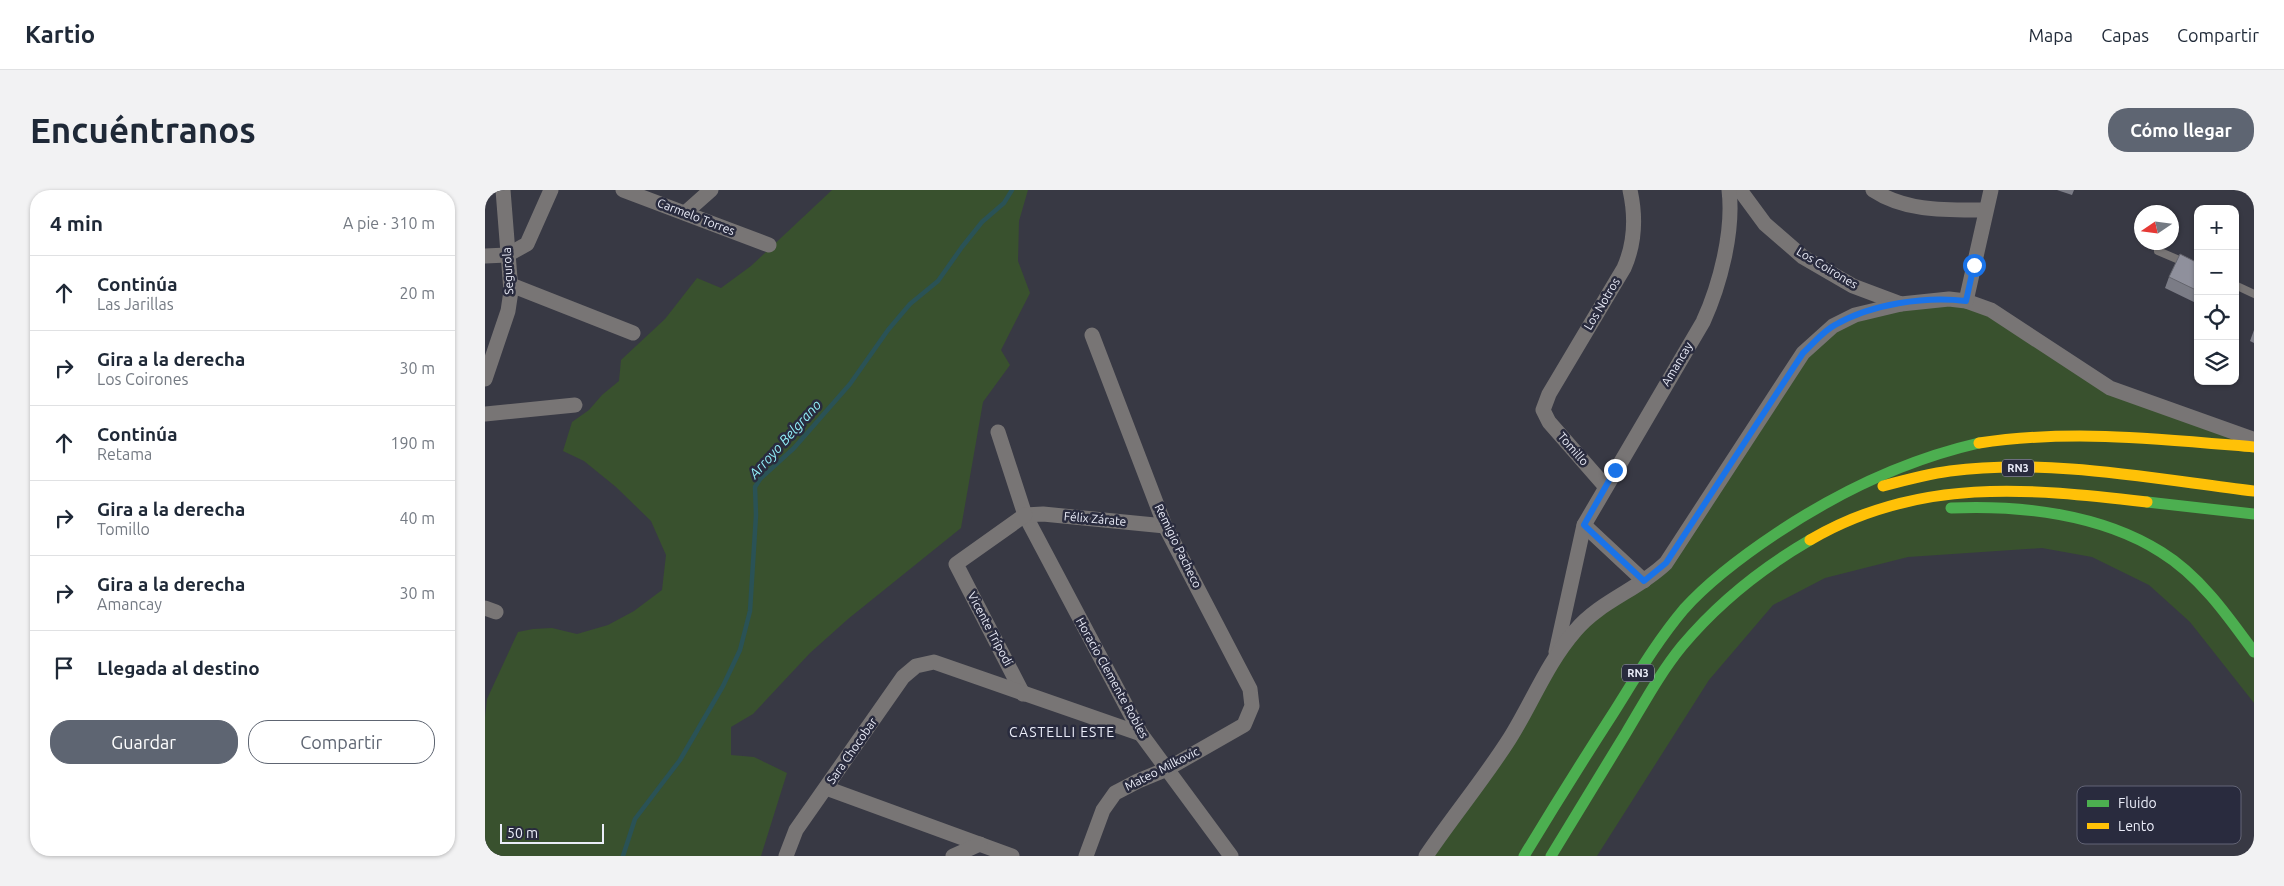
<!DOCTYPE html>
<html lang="es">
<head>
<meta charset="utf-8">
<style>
	body { margin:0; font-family:Ubuntu,sans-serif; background:#f2f2f3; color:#1f2937 }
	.controls { position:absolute; right:15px; top:15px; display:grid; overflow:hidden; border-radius:10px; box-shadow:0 1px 4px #0004 }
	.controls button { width:45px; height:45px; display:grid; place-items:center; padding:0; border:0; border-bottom:1px solid #e0e1e3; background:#fff; color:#1f2937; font:25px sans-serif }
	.compass { position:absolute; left:1649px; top:15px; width:45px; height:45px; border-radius:50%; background:#fff; box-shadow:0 1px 4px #0004; rotate:257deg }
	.scale { position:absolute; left:15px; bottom:12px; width:104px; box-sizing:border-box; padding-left:5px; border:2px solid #ebedf9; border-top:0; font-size:14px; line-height:18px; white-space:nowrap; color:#ebedf9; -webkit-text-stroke:4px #292b3e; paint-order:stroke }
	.stop { position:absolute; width:15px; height:15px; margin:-11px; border:4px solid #1a73e8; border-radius:50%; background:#fff }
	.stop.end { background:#1a73e8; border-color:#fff; box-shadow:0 1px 5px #0008 }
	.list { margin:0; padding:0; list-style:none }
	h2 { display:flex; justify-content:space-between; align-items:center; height:65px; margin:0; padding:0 20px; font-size:21px }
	h2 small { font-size:16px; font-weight:400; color:#747a83 }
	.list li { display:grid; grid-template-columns:32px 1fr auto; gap:15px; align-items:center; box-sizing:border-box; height:75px; padding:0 20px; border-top:1px solid #e0e1e3 }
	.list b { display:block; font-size:19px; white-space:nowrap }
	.list p { margin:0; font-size:16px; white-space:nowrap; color:#747a83 }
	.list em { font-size:16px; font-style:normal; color:#747a83 }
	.actions { display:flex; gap:10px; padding:15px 20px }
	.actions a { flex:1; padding:11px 0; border:1px solid #5e6572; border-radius:20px; text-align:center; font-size:18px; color:#5e6572 }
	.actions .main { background:#5e6572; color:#fff }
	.icon { flex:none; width:28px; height:28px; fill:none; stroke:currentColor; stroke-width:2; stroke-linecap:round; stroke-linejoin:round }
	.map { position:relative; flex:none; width:1769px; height:666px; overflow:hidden; border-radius:20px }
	header { display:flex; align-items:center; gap:30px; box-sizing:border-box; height:70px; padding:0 25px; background:#fff; border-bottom:1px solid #e0e1e3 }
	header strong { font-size:24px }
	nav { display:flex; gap:28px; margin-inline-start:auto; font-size:18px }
	.intro { display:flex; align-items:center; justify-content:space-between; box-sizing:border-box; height:120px; padding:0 30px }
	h1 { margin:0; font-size:35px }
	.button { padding:12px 22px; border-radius:20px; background:#5e6572; color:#fff; font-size:18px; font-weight:700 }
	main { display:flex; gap:30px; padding:0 30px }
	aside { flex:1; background:#fff; border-radius:20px; box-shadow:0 1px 4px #0004 }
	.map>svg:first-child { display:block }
	.green { fill:#39512e }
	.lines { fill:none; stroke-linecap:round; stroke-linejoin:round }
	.stream { stroke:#2a5256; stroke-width:4.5 }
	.lane { stroke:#787575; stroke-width:8 }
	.street { stroke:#787575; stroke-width:15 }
	.fast { stroke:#4caf50; stroke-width:11 }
	.slow { stroke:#ffc107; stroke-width:11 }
	.wall { fill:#7b7c86 }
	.building { fill:#8f909c; stroke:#64656d }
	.route { stroke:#1a73e8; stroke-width:6 }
	.labels { text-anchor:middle; stroke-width:5; stroke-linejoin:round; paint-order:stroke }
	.shield { fill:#292b3e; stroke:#b1b3c1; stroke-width:1 }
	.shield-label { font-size:11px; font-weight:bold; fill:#ebedf9 }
	.street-label { font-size:12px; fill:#ebedf9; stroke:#292b3e }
	.water-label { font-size:14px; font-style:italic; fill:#90eef7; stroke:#292b3e }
	.neighbourhood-label { font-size:14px; letter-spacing:1px; fill:#ebedf9; stroke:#292b3e }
	.key { fill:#292b3e; stroke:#636576; stroke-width:1 }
	.key-label { font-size:14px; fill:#ebedf9 }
</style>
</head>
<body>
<header>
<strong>Kartio</strong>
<nav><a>Mapa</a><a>Capas</a><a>Compartir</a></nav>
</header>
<div class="intro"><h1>Encuéntranos</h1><a class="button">Cómo llegar</a></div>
<main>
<aside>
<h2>4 min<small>A pie · 310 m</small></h2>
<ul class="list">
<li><svg class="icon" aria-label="ahead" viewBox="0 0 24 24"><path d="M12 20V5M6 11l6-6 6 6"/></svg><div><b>Continúa</b><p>Las Jarillas</p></div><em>20 m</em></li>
<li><svg class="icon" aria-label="right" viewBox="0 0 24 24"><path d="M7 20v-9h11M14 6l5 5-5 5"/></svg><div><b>Gira a la derecha</b><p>Los Coirones</p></div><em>30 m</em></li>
<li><svg class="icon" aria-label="ahead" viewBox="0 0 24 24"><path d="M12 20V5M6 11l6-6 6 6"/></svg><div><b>Continúa</b><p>Retama</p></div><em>190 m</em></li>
<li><svg class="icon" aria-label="right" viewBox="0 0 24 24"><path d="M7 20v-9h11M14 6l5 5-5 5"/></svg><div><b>Gira a la derecha</b><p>Tomillo</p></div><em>40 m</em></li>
<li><svg class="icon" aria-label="right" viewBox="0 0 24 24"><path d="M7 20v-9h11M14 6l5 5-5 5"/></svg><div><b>Gira a la derecha</b><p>Amancay</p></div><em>30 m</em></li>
<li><svg class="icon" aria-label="arrive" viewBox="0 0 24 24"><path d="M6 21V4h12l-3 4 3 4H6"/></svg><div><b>Llegada al destino</b></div></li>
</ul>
<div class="actions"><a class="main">Guardar</a><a>Compartir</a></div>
</aside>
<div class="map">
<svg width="1769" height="666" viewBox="0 0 1769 666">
	<rect width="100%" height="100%" fill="#383944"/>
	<g class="green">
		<polygon points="347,0 543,0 534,31 533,71 545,103 516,160 525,175 498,212 476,338 363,429 325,463 268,524 246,537 246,565 269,567 302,583 276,666 0,666 0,527 2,509 33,442 48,439 67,438 92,444 123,435 149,421 177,400 181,365 166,331 131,297 99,271 78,261 87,232 104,220 117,205 134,191 136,170 180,129 212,88 236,98 266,76"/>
		<polygon points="1481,111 1625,198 1769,250 1769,513 1705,432 1664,395 1607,367 1557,358 1423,367 1340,388 1288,415 1224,490 1112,666 941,666 1091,440 1172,381 1318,163 1370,125"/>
	</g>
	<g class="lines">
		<polyline class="stream" points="138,666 150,629 195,570 238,496 255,460 265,421 271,325 270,297 275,289 309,258 365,194 403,140 425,114 453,91 477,57 497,32 519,13 527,0"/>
		<g class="lane">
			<polyline points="1673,61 1713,78"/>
			<polyline points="1750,95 1769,104"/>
		</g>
		<g class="street">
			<polyline points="138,0 284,55"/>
			<polyline points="1255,0 1280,34 1318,67 1368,96 1416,114 1464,109 1481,111 1506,120 1625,198 1768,249"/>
			<path d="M1388,0C1421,22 1462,20 1500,20"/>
			<polyline points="200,23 226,0"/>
			<polyline points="0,66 22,65 42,54 66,0"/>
			<polyline points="26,95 148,143"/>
			<polyline points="1481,111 1506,0"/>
			<polyline points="0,189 23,121 26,101 18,0"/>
			<polyline points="0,224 90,215"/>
			<polyline points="513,242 540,325 656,544 746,666"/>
			<path d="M1120,296L1064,232L1058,220L1064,204L1139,78C1150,53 1151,27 1145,0"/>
			<polyline points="540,325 558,324 680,336"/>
			<polyline points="1099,335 1159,391"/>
			<polyline points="0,418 11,422"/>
			<path d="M1071,462L1099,335L1218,132C1235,95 1249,41 1244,0"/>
			<polyline points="538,504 471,374 540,325"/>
			<polyline points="341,598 527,666"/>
			<polyline points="301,666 311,640 418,487 431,476 449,472 656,544"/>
			<polyline points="468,666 495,654"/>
			<polyline points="601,666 618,620 630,603 653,591 682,579 759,535 767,516 765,499 680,336 607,145"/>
			<path d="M941,666C968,626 999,589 1025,548C1047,513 1062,473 1090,441C1115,411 1153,400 1181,373L1318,163L1348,136L1370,125L1416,114"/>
		</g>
		<g class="fast">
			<polyline points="1662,312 1769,324"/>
			<path d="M1466,318C1536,315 1616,324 1676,362C1715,386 1743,426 1769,462"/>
			<path d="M1039,666C1068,618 1098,570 1129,522C1151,487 1172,451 1199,419C1226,389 1259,365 1292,343C1355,301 1420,270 1494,253"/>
			<path d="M1066,666C1091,625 1116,584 1141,543C1159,513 1175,483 1197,456C1233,413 1277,378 1325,350"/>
		</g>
		<g class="slow">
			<path d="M1494,253C1586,239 1677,249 1769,257"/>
			<path d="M1398,296C1420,290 1442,284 1465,281C1566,268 1669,289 1769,301"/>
			<path d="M1325,350C1432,287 1544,298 1662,312"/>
		</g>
	</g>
	<g class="wall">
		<polygon points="1572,0 1589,0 1587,5"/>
		<polygon points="1713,73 1713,114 1680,98 1684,87"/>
		<polygon points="1769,140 1769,153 1765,151"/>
	</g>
	<g class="building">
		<polygon points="1695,64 1713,73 1713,101 1684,87"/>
		<polygon points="1750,91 1754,93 1750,100"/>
	</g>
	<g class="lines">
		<path class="route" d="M1130,280L1099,335L1159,391L1181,373L1318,163C1328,154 1338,141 1350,135C1386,114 1440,106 1481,111L1489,75"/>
	</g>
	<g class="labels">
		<g class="shield">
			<rect x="1517" y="269.5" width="32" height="17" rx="4"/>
			<rect x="1137" y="474.5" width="32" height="17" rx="4"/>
		</g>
		<g class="shield-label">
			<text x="1533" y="282">RN3</text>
			<text x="1153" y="487">RN3</text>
		</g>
		<g class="street-label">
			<text transform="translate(211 27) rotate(21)" y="4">Carmelo Torres</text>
			<text transform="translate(1342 78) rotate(31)" y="4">Los Coirones</text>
			<text transform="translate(23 81) rotate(-93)" y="4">Segurola</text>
			<text transform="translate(1117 114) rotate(-59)" y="4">Los Notros</text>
			<text transform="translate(1192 174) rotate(-59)" y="4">Amancay</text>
			<text transform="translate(1088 259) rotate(49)" y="4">Tomillo</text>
			<text transform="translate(610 329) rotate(5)" y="4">Félix Zárate</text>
			<text transform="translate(693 356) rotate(64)" y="4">Remigio Pacheco</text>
			<text transform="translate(505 439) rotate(62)" y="4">Vicente Trípodi</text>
			<text transform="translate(627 488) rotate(61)" y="4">Horacio Clemente Robles</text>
			<text transform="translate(367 561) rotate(-55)" y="4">Sara Chocobar</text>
			<text transform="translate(677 579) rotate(-27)" y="4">Mateo Milkovic</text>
		</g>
		<g class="water-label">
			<text transform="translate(300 249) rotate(-48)" y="5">Arroyo Belgrano</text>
		</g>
		<g class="neighbourhood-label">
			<text x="577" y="547">CASTELLI ESTE</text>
		</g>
	</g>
	<rect x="1592" y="596" width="164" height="58" rx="8" class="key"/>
	<rect x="1602" y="610" width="22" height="7" fill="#4caf50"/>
	<rect x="1602" y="633" width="22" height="6" fill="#ffc107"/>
	<g class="key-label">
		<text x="1633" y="618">Fluido</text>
		<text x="1633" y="641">Lento</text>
	</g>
</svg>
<div class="controls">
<button>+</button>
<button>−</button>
<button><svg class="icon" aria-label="locate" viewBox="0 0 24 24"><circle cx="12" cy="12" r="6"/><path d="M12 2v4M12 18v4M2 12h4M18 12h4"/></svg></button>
<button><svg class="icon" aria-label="layers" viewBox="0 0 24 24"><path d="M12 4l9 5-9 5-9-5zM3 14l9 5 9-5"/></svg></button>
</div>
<svg class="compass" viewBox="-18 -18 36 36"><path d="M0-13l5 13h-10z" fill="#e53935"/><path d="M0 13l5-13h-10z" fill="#747a83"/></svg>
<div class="scale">50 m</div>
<div class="stop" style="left:1489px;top:75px"></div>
<div class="stop end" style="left:1130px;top:280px"></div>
</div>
</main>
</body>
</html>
